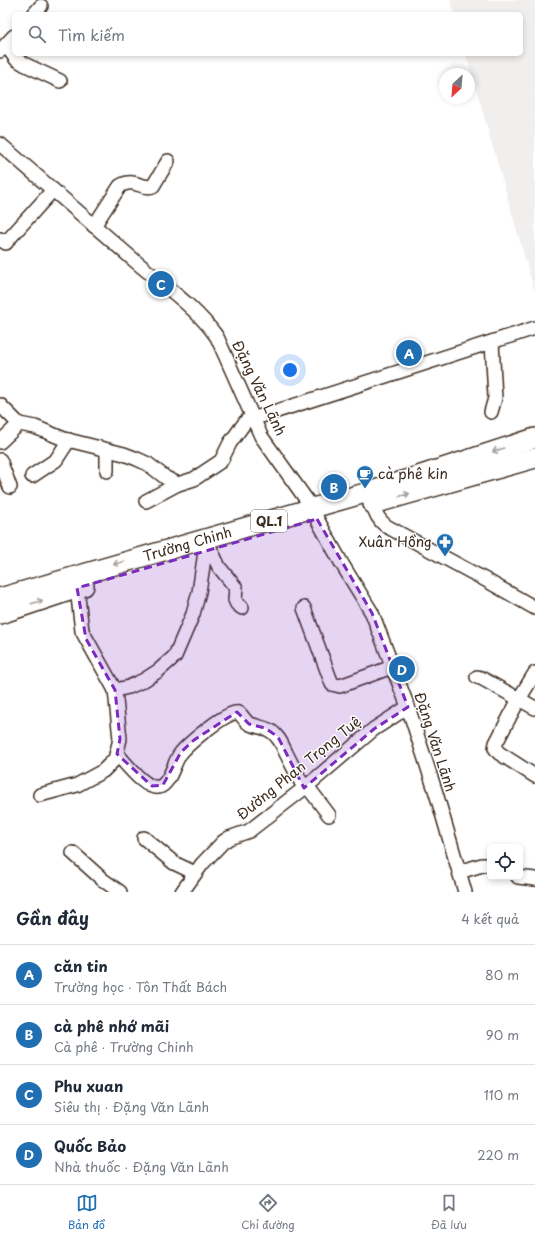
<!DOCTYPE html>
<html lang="vi">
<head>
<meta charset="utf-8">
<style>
	body { margin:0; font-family:"Playpen Sans",sans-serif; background:#f2f2f3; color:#1f2937 }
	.controls { position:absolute; right:12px; bottom:12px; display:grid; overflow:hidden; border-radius:6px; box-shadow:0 2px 6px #0003 }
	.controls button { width:36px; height:36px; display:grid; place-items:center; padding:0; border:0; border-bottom:1px solid #e0e1e3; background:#fff; color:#1f2937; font:20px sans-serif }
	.compass { position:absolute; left:439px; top:68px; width:36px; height:36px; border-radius:50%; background:#fff; box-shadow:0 2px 6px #0003; rotate:206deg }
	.you { position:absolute; left:290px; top:370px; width:14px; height:14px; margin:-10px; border:3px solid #fff; border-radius:50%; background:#1a73e8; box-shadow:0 0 0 6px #1a73e833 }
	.badge { display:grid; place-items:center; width:26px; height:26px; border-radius:50%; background:#1f6fb2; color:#fff; font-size:13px; font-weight:700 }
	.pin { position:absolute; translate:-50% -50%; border:2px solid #fff; box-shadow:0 1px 4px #0006 }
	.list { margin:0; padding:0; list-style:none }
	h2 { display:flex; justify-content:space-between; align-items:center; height:52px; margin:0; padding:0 16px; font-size:17px }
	h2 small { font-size:13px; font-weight:400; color:#747a83 }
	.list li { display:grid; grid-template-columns:26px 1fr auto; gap:12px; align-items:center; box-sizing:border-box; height:60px; padding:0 16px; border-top:1px solid #e0e1e3 }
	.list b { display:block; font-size:15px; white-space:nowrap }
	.list p { margin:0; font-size:13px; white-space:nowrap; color:#747a83 }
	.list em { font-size:13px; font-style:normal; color:#747a83 }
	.icon { flex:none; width:22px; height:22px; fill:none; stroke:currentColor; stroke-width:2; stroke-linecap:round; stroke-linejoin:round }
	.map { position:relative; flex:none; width:535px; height:892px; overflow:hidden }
	.search { position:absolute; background:#fff; box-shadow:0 2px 6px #0003; left:12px; right:12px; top:12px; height:44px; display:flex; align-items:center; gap:10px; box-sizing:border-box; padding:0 14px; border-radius:6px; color:#747a83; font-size:15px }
	.sheet { height:292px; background:#fff }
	nav { display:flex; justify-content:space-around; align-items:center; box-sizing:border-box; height:56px; border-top:1px solid #e0e1e3; background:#fff; font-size:11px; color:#747a83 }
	nav a { display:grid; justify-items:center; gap:2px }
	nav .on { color:#1f6fb2 }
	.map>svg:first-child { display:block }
	.built { fill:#f1efee }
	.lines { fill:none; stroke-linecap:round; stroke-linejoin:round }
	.minor-casing { stroke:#3b2a1e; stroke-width:16 }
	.highway-casing { stroke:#3b2a1e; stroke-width:22 }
	.minor { stroke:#fff; stroke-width:13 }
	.highway { stroke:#fff; stroke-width:19 }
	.oneway { stroke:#a79f9a }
	.marked { fill:#7b2cbf; fill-opacity:0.2; stroke:#7b2cbf; stroke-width:3; stroke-dasharray:8 5; stroke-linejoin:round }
	.labels { text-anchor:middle; stroke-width:3; stroke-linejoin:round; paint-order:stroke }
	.shield { fill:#fff; stroke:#766a62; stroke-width:1 }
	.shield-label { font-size:13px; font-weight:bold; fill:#3b2a1e }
	.street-label { font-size:14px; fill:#3b2a1e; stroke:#fff }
	.poi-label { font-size:14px; fill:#3b2a1e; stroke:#fff; text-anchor:start }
</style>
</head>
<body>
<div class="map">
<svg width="535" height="892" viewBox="0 0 535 892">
	<rect width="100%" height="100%" fill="#fff"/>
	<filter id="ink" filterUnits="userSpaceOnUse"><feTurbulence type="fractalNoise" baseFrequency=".025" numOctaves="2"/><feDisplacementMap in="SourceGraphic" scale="8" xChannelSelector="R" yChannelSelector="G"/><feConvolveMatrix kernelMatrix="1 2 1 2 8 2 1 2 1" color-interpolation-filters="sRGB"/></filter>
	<g filter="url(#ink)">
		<polygon class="built" points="450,0 535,0 535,293 466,54 521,54 521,14 454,14"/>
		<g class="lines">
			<g class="minor-casing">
				<g id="minor">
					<polyline points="34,14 41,6"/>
					<polyline points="6,45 16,59 24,64 60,81"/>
					<polyline points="0,51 14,36"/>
					<path d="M0,144C45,183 90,222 135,261C163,285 195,306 217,337L261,436L313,509L317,519L342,564L372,613L408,707L436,793L465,892"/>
					<path d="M94,226L120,186C135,177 141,190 153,186L168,161"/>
					<polyline points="0,239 6,243 8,240 53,190"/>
					<polyline points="0,405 19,424 35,427 64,439 124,454 137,459 148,464 166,478 178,484 194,479 221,461 230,443 246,421 535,328"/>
					<polyline points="491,412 495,398 492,342"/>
					<polyline points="0,442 19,424"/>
					<polyline points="0,460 10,487"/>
					<polyline points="107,471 107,451"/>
					<polyline points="32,476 56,460 69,440"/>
					<path d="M372,497C373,509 377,519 386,526L484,579L535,608"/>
					<polyline points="146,501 178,484"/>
					<polyline points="211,550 219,567 236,588 235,600 237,604 242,608"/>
					<polyline points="77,588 82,631 115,690"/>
					<polyline points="304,608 332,684 340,686 392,667"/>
					<polyline points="535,673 519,699 496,743 495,748 499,753 535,776"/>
					<polyline points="477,677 481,678 535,708"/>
					<path d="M117,754C126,763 145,790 159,787C170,784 174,762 180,754C186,746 229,708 239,713C243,716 245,722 250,724C260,728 270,727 277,737C281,741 283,747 286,753C292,765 298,776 304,788"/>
					<polyline points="307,786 329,815"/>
					<polyline points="40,795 77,785 103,771 115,759 120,739 115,690 129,687 144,680 158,671 175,656 193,614 199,592 205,552"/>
					<polyline points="144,838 174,863 195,873"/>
					<polyline points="73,853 103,880 120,892"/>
					<polyline points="459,872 482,865 490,865"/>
					<polyline points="518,877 535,879"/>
					<polyline points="182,892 202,864 223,842 229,838 249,831 307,786 374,729 408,707"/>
				</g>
			</g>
			<g class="highway-casing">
				<g id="highway">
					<polyline points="373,504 535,458"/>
					<path id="s1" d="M0,598L372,491L535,438"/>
					<polyline points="0,614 84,586"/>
				</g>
			</g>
			<use href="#minor" class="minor"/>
			<use href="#highway" class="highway"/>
		</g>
		<defs><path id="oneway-shaft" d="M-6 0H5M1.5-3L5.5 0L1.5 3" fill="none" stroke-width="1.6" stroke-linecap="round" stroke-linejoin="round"/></defs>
		<g class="oneway">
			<use href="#oneway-shaft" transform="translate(498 450) rotate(162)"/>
			<use href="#oneway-shaft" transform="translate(404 495) rotate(-16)"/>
			<use href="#oneway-shaft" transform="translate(119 563) rotate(164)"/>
			<use href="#oneway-shaft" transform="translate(37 602) rotate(-18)"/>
		</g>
	</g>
	<path class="marked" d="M317,519L372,613L408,707L374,729L304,788L278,737L265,728L249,724L237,712L194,740L181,752L163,785L152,786L117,754L120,739L115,690L86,639L77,588Z"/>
	<defs>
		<g id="cafe-pin" transform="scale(0.9)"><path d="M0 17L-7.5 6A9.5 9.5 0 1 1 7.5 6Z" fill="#1f6fb2" stroke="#fff"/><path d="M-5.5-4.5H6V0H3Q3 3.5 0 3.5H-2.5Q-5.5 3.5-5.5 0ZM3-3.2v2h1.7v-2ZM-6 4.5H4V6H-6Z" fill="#fff"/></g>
		<g id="pharmacy-pin" transform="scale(0.9)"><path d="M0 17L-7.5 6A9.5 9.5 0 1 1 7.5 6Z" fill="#1f6fb2" stroke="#fff"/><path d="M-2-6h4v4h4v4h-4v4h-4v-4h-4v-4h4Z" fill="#fff"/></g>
	</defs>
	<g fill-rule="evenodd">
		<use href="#cafe-pin" x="365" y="474"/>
		<use href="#pharmacy-pin" x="445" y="542"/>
	</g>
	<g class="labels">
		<rect class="shield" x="251" y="510" width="36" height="22" rx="3"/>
		<g class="shield-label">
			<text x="269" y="526">QL.1</text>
		</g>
		<g class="street-label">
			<text transform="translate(259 388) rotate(64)" y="5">Đặng Văn Lãnh</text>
			<text dy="5" stroke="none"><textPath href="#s1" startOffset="195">Trường Chinh</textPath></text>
			<text transform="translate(435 742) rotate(72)" y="5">Đặng Văn Lãnh</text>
			<text transform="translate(299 768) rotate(-39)" y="5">Đường Phan Trọng Tuệ</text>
		</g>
		<g class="poi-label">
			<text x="378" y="479">cà phê kin</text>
			<text x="432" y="547" text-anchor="end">Xuân Hồng</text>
		</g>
	</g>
</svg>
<div class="controls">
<button><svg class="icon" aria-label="locate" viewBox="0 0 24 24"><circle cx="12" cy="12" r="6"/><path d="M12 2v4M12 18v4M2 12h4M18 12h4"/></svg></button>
</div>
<svg class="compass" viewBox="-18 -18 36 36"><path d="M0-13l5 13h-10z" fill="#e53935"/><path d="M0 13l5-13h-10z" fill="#747a83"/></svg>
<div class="you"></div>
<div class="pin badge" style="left:409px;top:353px">A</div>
<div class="pin badge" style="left:334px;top:487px">B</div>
<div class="pin badge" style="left:161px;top:284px">C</div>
<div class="pin badge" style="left:402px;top:669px">D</div>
<div class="search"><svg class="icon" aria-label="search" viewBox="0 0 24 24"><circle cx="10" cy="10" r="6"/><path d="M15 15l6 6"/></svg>Tìm kiếm</div>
</div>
<section class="sheet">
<h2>Gần đây<small>4 kết quả</small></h2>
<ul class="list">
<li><span class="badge">A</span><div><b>căn tin</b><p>Trường học · Tôn Thất Bách</p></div><em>80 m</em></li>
<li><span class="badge">B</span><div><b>cà phê nhớ mãi</b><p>Cà phê · Trường Chinh</p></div><em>90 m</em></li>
<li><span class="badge">C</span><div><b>Phu xuan</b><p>Siêu thị · Đặng Văn Lãnh</p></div><em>110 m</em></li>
<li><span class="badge">D</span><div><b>Quốc Bảo</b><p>Nhà thuốc · Đặng Văn Lãnh</p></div><em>220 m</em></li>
</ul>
</section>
<nav>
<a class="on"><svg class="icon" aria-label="map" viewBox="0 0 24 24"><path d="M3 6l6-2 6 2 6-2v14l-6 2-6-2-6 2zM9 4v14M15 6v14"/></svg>Bản đồ</a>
<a><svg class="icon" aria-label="directions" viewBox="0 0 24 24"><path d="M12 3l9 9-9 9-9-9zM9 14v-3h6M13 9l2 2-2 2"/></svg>Chỉ đường</a>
<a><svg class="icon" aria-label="saved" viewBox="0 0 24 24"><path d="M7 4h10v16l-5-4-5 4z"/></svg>Đã lưu</a>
</nav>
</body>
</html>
